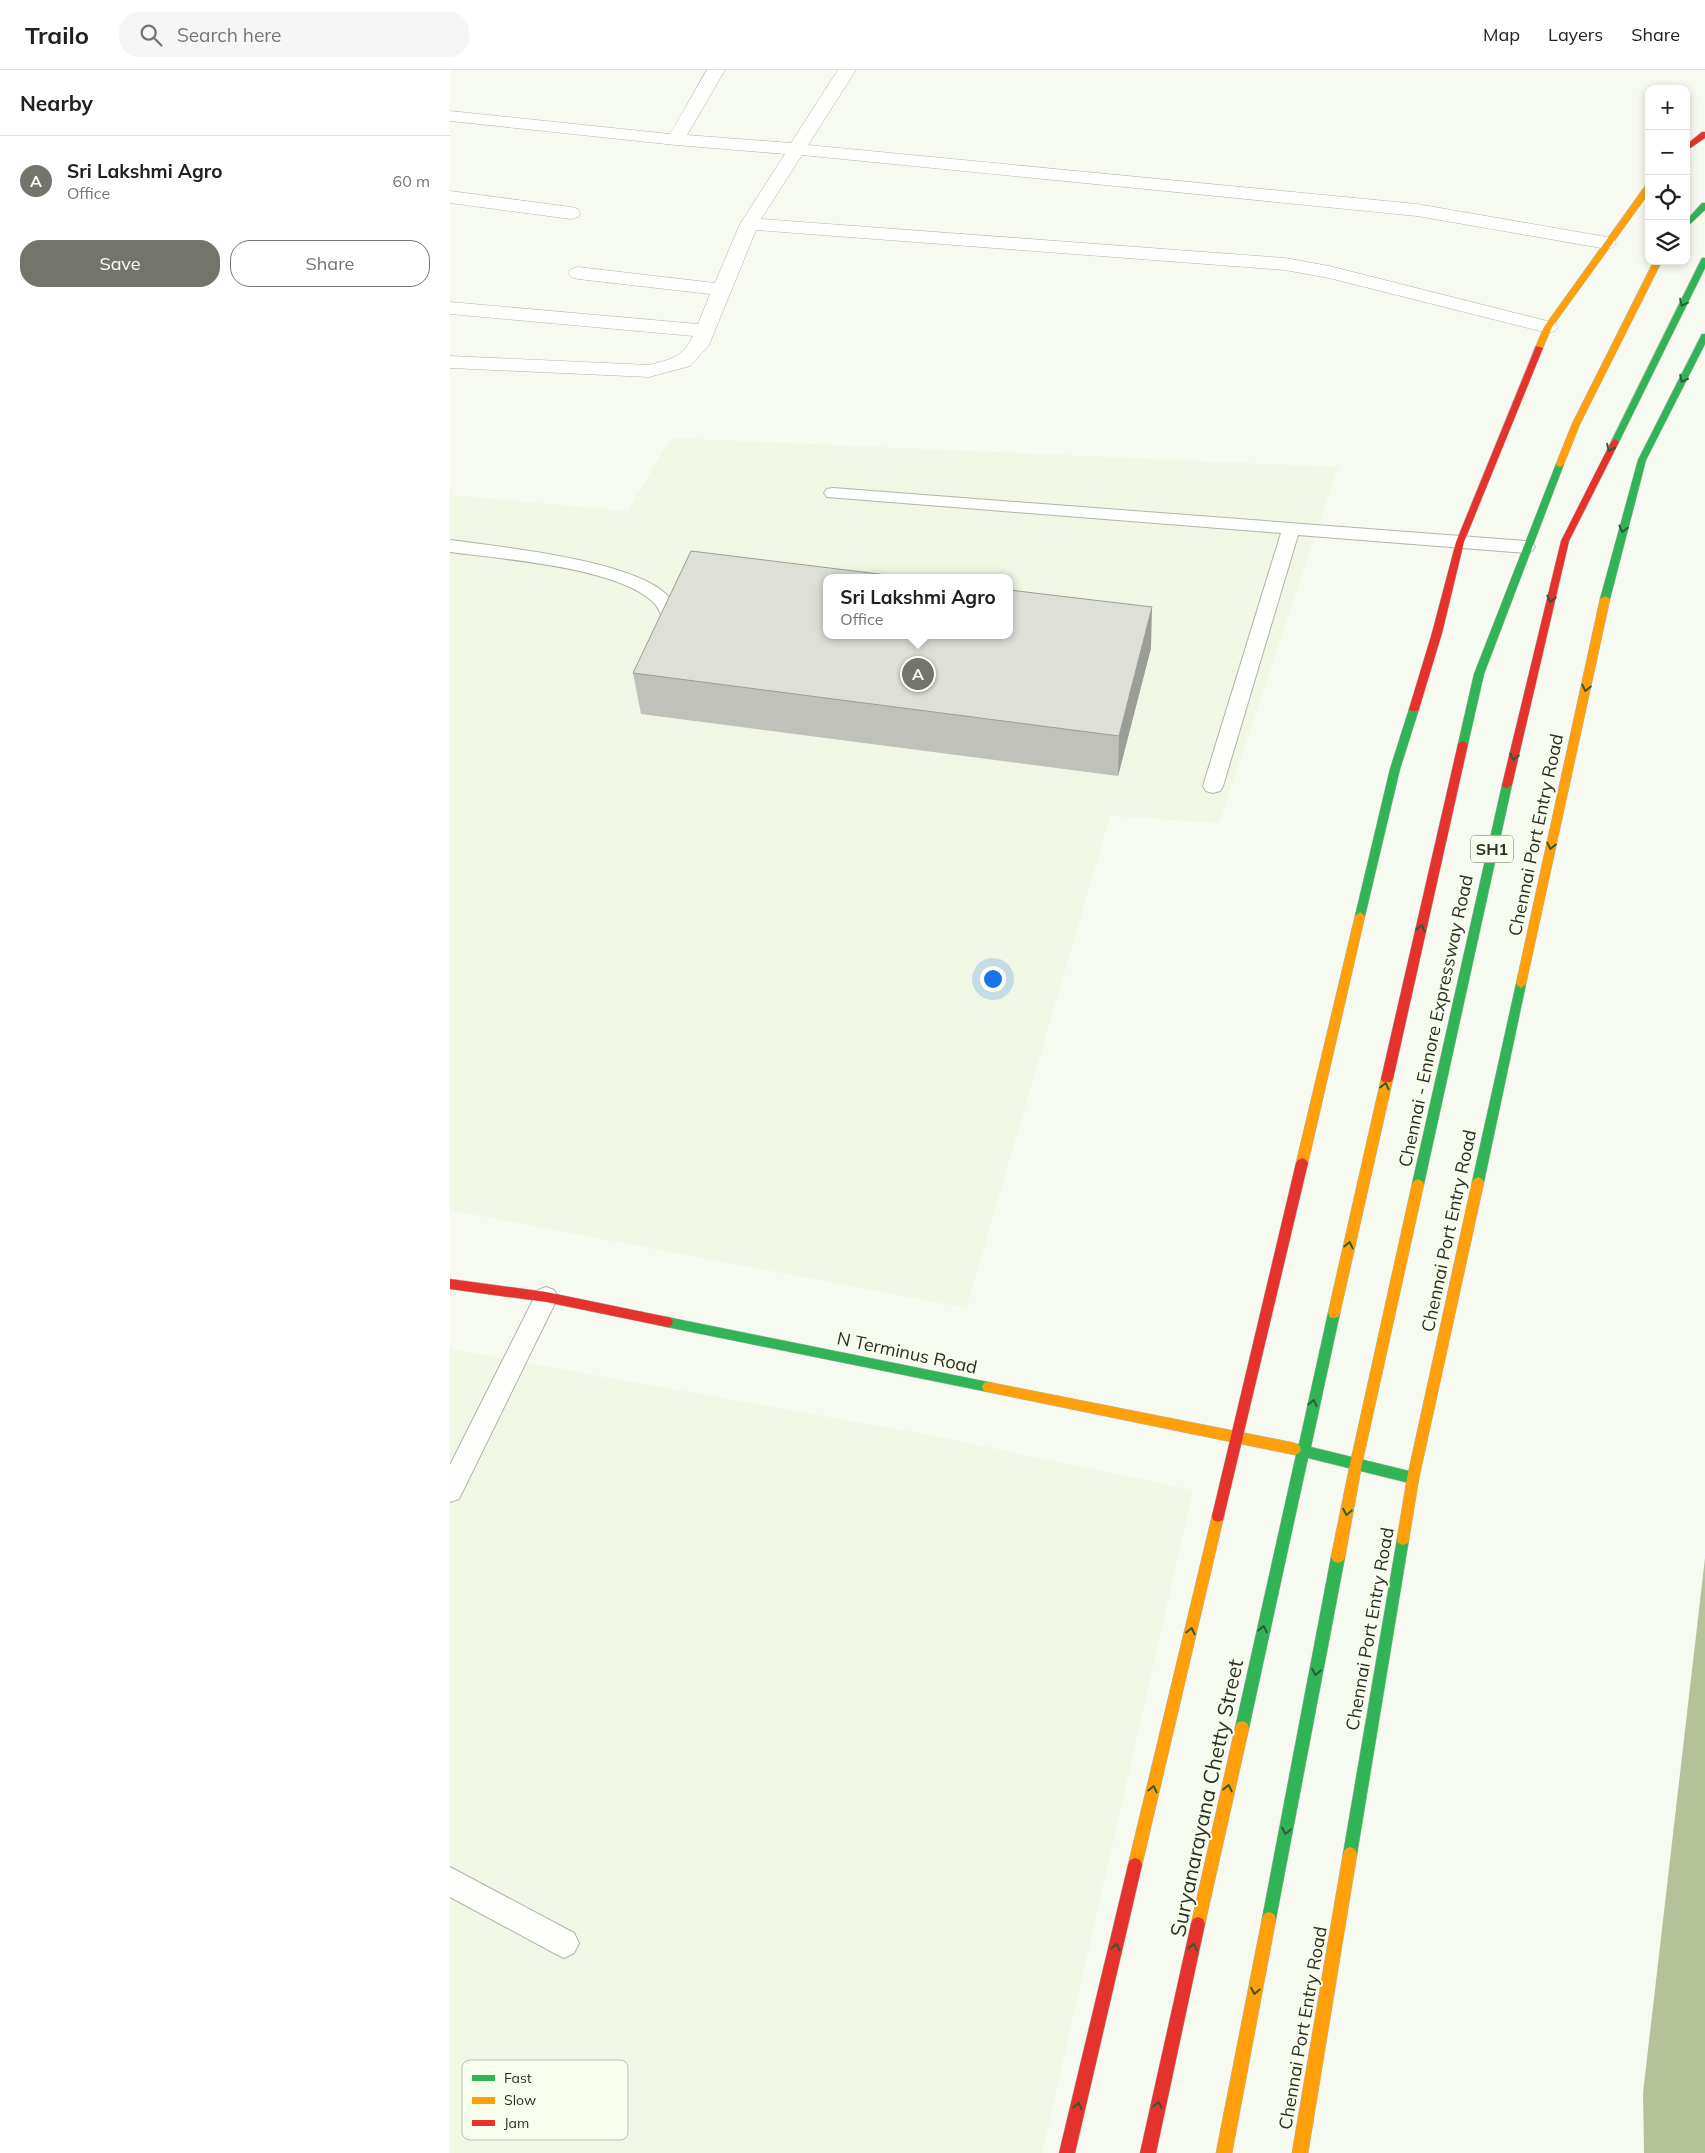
<!DOCTYPE html>
<html lang="en">
<head>
<meta charset="utf-8">
<style>
	body { margin:0; font-family:Mulish,sans-serif; background:#f6f6f6; color:#202124 }
	.controls { position:absolute; right:15px; top:15px; display:grid; overflow:hidden; border-radius:10px; box-shadow:0 2px 8px #0003 }
	.controls button { width:45px; height:45px; display:grid; place-items:center; padding:0; border:0; border-bottom:1px solid #e0e0e0; background:#fff; color:#202124; font:25px sans-serif }
	.you { position:absolute; left:542px; top:908px; width:18px; height:18px; margin:-12px; border:4px solid #fff; border-radius:50%; background:#1a73e8; box-shadow:0 0 0 8px #1a73e833 }
	.badge { display:grid; place-items:center; width:32px; height:32px; border-radius:50%; background:#73756d; color:#fff; font-size:16px; font-weight:700 }
	.pin { position:absolute; translate:-50% -50%; border:2px solid #fff; box-shadow:0 1px 5px #0006 }
	.popup { position:absolute; left:373px; top:504px; width:190px; height:65px; box-sizing:border-box; display:grid; place-content:center; border-radius:10px; background:#fff; filter:drop-shadow(0 1px 4px #0005); font-size:16px; white-space:nowrap; color:#757577 }
	.popup b { font-size:19px; color:#202124 }
	.popup::after { content:''; position:absolute; left:50%; top:100%; margin-left:-10px; border:10px solid transparent; border-top-color:#fff }
	.list { margin:0; padding:0; list-style:none }
	h2 { display:flex; justify-content:space-between; align-items:center; height:65px; margin:0; padding:0 20px; font-size:21px }
	h2 small { font-size:16px; font-weight:400; color:#757577 }
	.list li { display:grid; grid-template-columns:32px 1fr auto; gap:15px; align-items:center; box-sizing:border-box; height:90px; padding:0 20px; border-top:1px solid #e0e0e0 }
	.list b { display:block; font-size:19px; white-space:nowrap }
	.list p { margin:0; font-size:16px; white-space:nowrap; color:#757577 }
	.list em { font-size:16px; font-style:normal; color:#757577 }
	.actions { display:flex; gap:10px; padding:15px 20px }
	.actions a { flex:1; padding:11px 0; border:1px solid #73756d; border-radius:20px; text-align:center; font-size:18px; color:#73756d }
	.actions .main { background:#73756d; color:#fff }
	.icon { flex:none; width:28px; height:28px; fill:none; stroke:currentColor; stroke-width:2; stroke-linecap:round; stroke-linejoin:round }
	.map { position:relative; flex:none; width:1255px; height:2083px; overflow:hidden }
	header { display:flex; align-items:center; gap:30px; box-sizing:border-box; height:70px; padding:0 25px; background:#fff; border-bottom:1px solid #e0e0e0 }
	header strong { font-size:24px }
	nav { display:flex; gap:28px; margin-inline-start:auto; font-size:18px }
	.search { width:350px; height:45px; background:#f6f6f6; display:flex; align-items:center; gap:12px; box-sizing:border-box; padding:0 18px; border-radius:20px; color:#757577; font-size:19px }
	main { display:flex }
	aside { flex:1; background:#fff }
	.map>svg:first-child { display:block }
	.built { fill:#f0f7e4; fill-rule:evenodd }
	.water { fill:#b5c299 }
	.lines { fill:none; stroke-linecap:round; stroke-linejoin:round }
	.lane-casing { stroke:#b1b4ac; stroke-width:2 }
	.street-casing { stroke:#b1b4ac; stroke-width:1 }
	.fast-casing { stroke:#b1b4ac; stroke-width:1 }
	.slow-casing { stroke:#b1b4ac; stroke-width:1 }
	.jam-casing { stroke:#b1b4ac; stroke-width:1 }
	.lane { fill:#fefefd; fill-rule:evenodd }
	.street { fill:#fefefd; fill-rule:evenodd }
	.fast { fill:#30b455; fill-rule:evenodd }
	.slow { fill:#ff9f0a; fill-rule:evenodd }
	.jam { fill:#e5322d; fill-rule:evenodd }
	.wall { fill:#bfc1ba }
	.shaded-wall { fill:#9b9d97 }
	.building { fill:#dee0d8; stroke:#9b9d97 }
	.oneway { stroke:#2d5d37 }
	.labels { text-anchor:middle; stroke-width:4; stroke-linejoin:round; paint-order:stroke }
	.shield { fill:#f8feec; stroke:#696c62; stroke-width:1 }
	.shield-label { font-size:16px; font-weight:bold; fill:#2c2e27 }
	.street-label { font-size:18px; fill:#2c2e27; stroke:#f8feec }
	.near-street-label { font-size:21px; fill:#2c2e27; stroke:#f8feec }
	.key { fill:#f8feec; stroke:#bbc0b1; stroke-width:1 }
	.key-label { font-size:14px; fill:#2c2e27 }
</style>
</head>
<body>
<header>
<strong>Trailo</strong>
<div class="search"><svg class="icon" aria-label="search" viewBox="0 0 24 24"><circle cx="10" cy="10" r="6"/><path d="M15 15l6 6"/></svg>Search here</div>
<nav><a>Map</a><a>Layers</a><a>Share</a></nav>
</header>
<main>
<aside>
<h2>Nearby<small></small></h2>
<ul class="list">
<li><span class="badge">A</span><div><b>Sri Lakshmi Agro</b><p>Office</p></div><em>60 m</em></li>
</ul>
<div class="actions"><a class="main">Save</a><a>Share</a></div>
</aside>
<div class="map">
<svg width="1255" height="2083" viewBox="0 0 1255 2083">
	<rect width="100%" height="100%" fill="#f7faf0"/>
	<g class="built">
		<path d="M221,368L888,397L769,753L660,746L516,1238L0,1140V425L178,441ZM377,508H559V565H377Z"/>
		<polygon points="0,1279 479,1365 743,1420 592,2083 0,2083"/>
	</g>
	<polygon class="water" points="1255,1488 1255,2083 1194,2083 1193,2023"/>
	<g class="lines">
		<g class="lane-casing">
			<g id="lane">
				<polygon points="383,418 1076,471 1082,473 1085,477 1082,481 1076,483 848,465 773,716 770,721 763,723 756,721 753,716 831,463 377,427 374,423 377,419"/>
				<path d="M0,470C50,477 183,490 217,525C223,531 227,540 230,548L228,552L221,554L214,552C211,546 209,537 203,532C166,497 51,489 0,482Z"/>
				<polygon points="96,1217 104,1220 108,1227 9,1429 0,1432 0,1395 88,1220"/>
				<polygon points="0,1797 124,1863 129,1873 124,1883 114,1888 104,1883 0,1827"/>
			</g>
		</g>
		<g class="street-casing">
			<g id="street">
				<path d="M257,0H275L237,65L341,73L388,0H406L358,75L967,134L1157,167L1164,169L1166,173L1164,177L1157,179L967,146L352,85L311,149L835,188L879,196L1105,253L1108,257L1105,261L1098,263L879,208L835,200L306,160L259,275L240,296L199,307L0,298V286L199,295C219,290 234,287 243,266L0,244V232L248,254L260,224L128,209L121,207L118,203L121,199L128,197L265,213L290,154L335,84L226,75L0,51V41L220,64Z"/>
				<polygon points="0,121 121,137 128,139 130,143 128,147 121,149 0,133"/>
			</g>
		</g>
		<g class="fast-casing">
			<g id="fast">
				<polygon points="1252,133 1255,133 1255,140 1236,158 1236,151"/>
				<polygon points="1252,188 1255,188 1255,198 1169,372 1168,374 1162,374 1161,372"/>
				<polygon points="1252,264 1255,264 1255,274 1196,390 1160,529 1155,532 1152,531 1150,529 1188,390"/>
				<polygon points="1110,391 1114,394 1034,604 1018,674 1013,677 1010,676 1008,674 1024,604 1106,394"/>
				<polygon points="964,636 969,639 950,699 915,846 910,850 905,846 940,699 959,639"/>
				<polygon points="1057,712 1062,715 974,1114 972,1117 964,1117 962,1114 1052,715"/>
				<polygon points="1071,910 1076,914 1034,1112 1032,1115 1024,1115 1022,1112 1066,914"/>
				<polygon points="884,1238 888,1239 890,1243 861,1377 963,1402 968,1404 969,1408 968,1412 963,1414 858,1388 799,1658 797,1663 792,1665 787,1663 785,1658 846,1385 841,1383 839,1379 841,1375 849,1374 878,1243 880,1239"/>
				<polygon points="217,1247 538,1312 542,1313 544,1317 542,1321 538,1322 217,1257 213,1256 211,1252 213,1248"/>
				<polygon points="953,1463 958,1465 959,1469 907,1784 905,1789 900,1791 895,1789 893,1784 947,1469 948,1465"/>
				<polygon points="888,1481 893,1483 895,1487 826,1849 824,1854 819,1856 814,1854 812,1849 881,1487 883,1483"/>
			</g>
		</g>
		<g class="slow-casing">
			<g id="slow">
				<polygon points="1196,115 1199,115 1199,123 1102,257 1092,280 1086,280 1085,278 1094,257"/>
				<polygon points="1204,191 1212,191 1130,354 1114,394 1110,397 1107,396 1106,394 1122,354"/>
				<polygon points="1155,526 1160,529 1076,914 1071,918 1066,914 1150,529"/>
				<polygon points="910,842 915,846 858,1093 856,1096 848,1096 846,1093 905,846"/>
				<polygon points="937,1005 941,1006 943,1009 890,1243 888,1247 884,1248 880,1247 878,1243 931,1009 933,1006"/>
				<polygon points="1028,1107 1032,1109 1034,1112 969,1408 959,1469 958,1473 953,1475 948,1473 947,1469 957,1408 1022,1112 1024,1109"/>
				<polygon points="968,1109 972,1111 974,1114 912,1394 895,1487 893,1491 888,1493 883,1491 881,1487 900,1394 962,1114 964,1111"/>
				<polygon points="538,1312 845,1373 849,1375 851,1379 849,1383 845,1385 538,1322 534,1321 532,1317 534,1313"/>
				<polygon points="768,1440 773,1442 774,1446 692,1795 690,1800 685,1802 680,1800 678,1795 762,1446 763,1442"/>
				<polygon points="792,1651 797,1653 799,1658 755,1854 753,1859 748,1861 743,1859 741,1854 785,1658 787,1653"/>
				<polygon points="900,1777 905,1779 907,1784 858,2083 842,2083 893,1784 895,1779"/>
				<polygon points="819,1842 824,1844 826,1849 782,2083 766,2083 812,1849 814,1844"/>
			</g>
		</g>
		<g class="jam-casing">
			<g id="jam">
				<polygon points="1252,62 1255,62 1255,68 1236,81 1236,75"/>
				<polygon points="1086,276 1093,278 1014,472 992,563 969,639 967,641 961,641 959,639 982,563 1006,472"/>
				<polygon points="1165,369 1169,372 1119,471 1062,715 1057,718 1053,717 1052,715 1111,471 1161,372"/>
				<polygon points="1013,671 1018,674 943,1009 941,1012 933,1012 931,1009 1008,674"/>
				<polygon points="852,1088 856,1090 858,1093 774,1446 773,1450 768,1452 763,1450 762,1446 846,1093 848,1090"/>
				<polygon points="0,1209 96,1222 217,1247 221,1248 223,1252 221,1256 217,1257 96,1232 0,1219"/>
				<polygon points="685,1788 690,1790 692,1795 625,2083 609,2083 678,1795 680,1790"/>
				<polygon points="748,1847 753,1849 755,1854 706,2083 690,2083 741,1854 743,1849"/>
			</g>
		</g>
		<use href="#lane" class="lane"/>
		<use href="#street" class="street"/>
		<use href="#fast" class="fast"/>
		<use href="#slow" class="slow"/>
		<use href="#jam" class="jam"/>
	</g>
	<polygon class="wall" points="701,578 668,706 191,644 183,603"/>
	<polygon class="shaded-wall" points="702,537 701,578 668,706 669,666"/>
	<polygon class="building" points="241,481 461,508 377,508 377,565 559,565 559,520 702,537 669,666 183,603"/>
	<defs><path id="oneway-chevron" d="M-2-3.5L2.5 0L-2 3.5" fill="none" stroke-width="1.6" stroke-linecap="round" stroke-linejoin="round" transform="scale(1.25)"/></defs>
	<g class="oneway">
		<use href="#oneway-chevron" transform="translate(1233 233) rotate(116)"/>
		<use href="#oneway-chevron" transform="translate(1233 309) rotate(117)"/>
		<use href="#oneway-chevron" transform="translate(1160 378) rotate(116)"/>
		<use href="#oneway-chevron" transform="translate(1173 459) rotate(105)"/>
		<use href="#oneway-chevron" transform="translate(1101 529) rotate(103)"/>
		<use href="#oneway-chevron" transform="translate(1136 618) rotate(102)"/>
		<use href="#oneway-chevron" transform="translate(1064 687) rotate(103)"/>
		<use href="#oneway-chevron" transform="translate(1101 776) rotate(102)"/>
		<use href="#oneway-chevron" transform="translate(971 858) rotate(-77)"/>
		<use href="#oneway-chevron" transform="translate(935 1016) rotate(-77)"/>
		<use href="#oneway-chevron" transform="translate(899 1175) rotate(-77)"/>
		<use href="#oneway-chevron" transform="translate(863 1333) rotate(-77)"/>
		<use href="#oneway-chevron" transform="translate(897 1442) rotate(101)"/>
		<use href="#oneway-chevron" transform="translate(813 1559) rotate(-78)"/>
		<use href="#oneway-chevron" transform="translate(741 1561) rotate(-77)"/>
		<use href="#oneway-chevron" transform="translate(866 1602) rotate(101)"/>
		<use href="#oneway-chevron" transform="translate(778 1718) rotate(-78)"/>
		<use href="#oneway-chevron" transform="translate(703 1719) rotate(-77)"/>
		<use href="#oneway-chevron" transform="translate(836 1761) rotate(101)"/>
		<use href="#oneway-chevron" transform="translate(666 1877) rotate(-77)"/>
		<use href="#oneway-chevron" transform="translate(743 1877) rotate(-78)"/>
		<use href="#oneway-chevron" transform="translate(805 1921) rotate(101)"/>
		<use href="#oneway-chevron" transform="translate(708 2035) rotate(-78)"/>
		<use href="#oneway-chevron" transform="translate(628 2036) rotate(-77)"/>
	</g>
	<g class="labels">
		<rect class="shield" x="1021" y="765.5" width="42" height="27" rx="4"/>
		<g class="shield-label">
			<text x="1042" y="785">SH1</text>
		</g>
		<g class="street-label">
			<text transform="translate(1086 765) rotate(-78)" y="6">Chennai Port Entry Road</text>
			<text transform="translate(986 951) rotate(-78)" y="6">Chennai - Ennore Expressway Road</text>
			<text transform="translate(999 1161) rotate(-78)" y="6">Chennai Port Entry Road</text>
			<text transform="translate(457 1283) rotate(12)" y="6">N Terminus Road</text>
			<text transform="translate(920 1559) rotate(-80)" y="6">Chennai Port Entry Road</text>
			<text transform="translate(853 1958) rotate(-80)" y="6">Chennai Port Entry Road</text>
		</g>
		<g class="near-street-label">
			<text transform="translate(757 1728) rotate(-78)" y="7">Suryanarayana Chetty Street</text>
		</g>
	</g>
	<rect x="12" y="1990" width="166" height="80" rx="8" class="key"/>
	<rect x="22" y="2005" width="23" height="6" fill="#30b455"/>
	<rect x="22" y="2027" width="23" height="7" fill="#ff9f0a"/>
	<rect x="22" y="2050" width="23" height="6" fill="#e5322d"/>
	<g class="key-label">
		<text x="54" y="2013">Fast</text>
		<text x="54" y="2035">Slow</text>
		<text x="54" y="2058">Jam</text>
	</g>
</svg>
<div class="controls">
<button>+</button>
<button>−</button>
<button><svg class="icon" aria-label="locate" viewBox="0 0 24 24"><circle cx="12" cy="12" r="6"/><path d="M12 2v4M12 18v4M2 12h4M18 12h4"/></svg></button>
<button><svg class="icon" aria-label="layers" viewBox="0 0 24 24"><path d="M12 4l9 5-9 5-9-5zM3 14l9 5 9-5"/></svg></button>
</div>
<div class="you"></div>
<div class="pin badge" style="left:468px;top:604px">A</div>
<div class="popup"><b>Sri Lakshmi Agro</b>Office</div>
</div>
</main>
</body>
</html>
